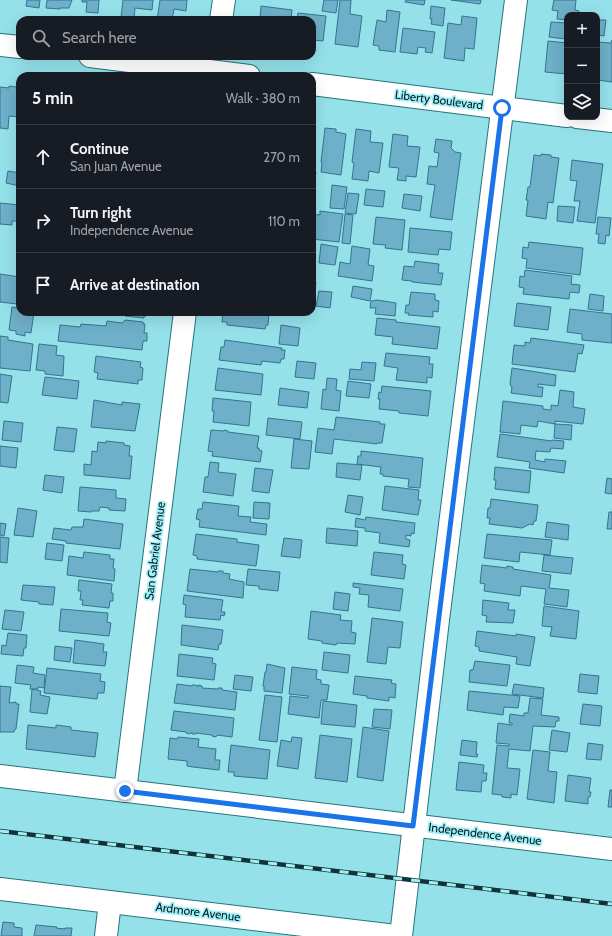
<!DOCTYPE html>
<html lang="en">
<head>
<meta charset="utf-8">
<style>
	body { margin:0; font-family:Cabin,sans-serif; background:#20242c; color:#f1f3f6 }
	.controls { position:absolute; right:12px; top:12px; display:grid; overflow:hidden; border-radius:8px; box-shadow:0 4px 16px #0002 }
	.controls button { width:36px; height:36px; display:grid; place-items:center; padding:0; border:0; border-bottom:1px solid #363941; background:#171b24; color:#f1f3f6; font:20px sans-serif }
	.stop { position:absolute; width:12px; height:12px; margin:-9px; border:3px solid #1a73e8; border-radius:50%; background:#fff }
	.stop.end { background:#1a73e8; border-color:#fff; box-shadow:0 1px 4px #0008 }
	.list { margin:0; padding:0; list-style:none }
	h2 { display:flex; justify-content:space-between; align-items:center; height:52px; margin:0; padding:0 16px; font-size:17px }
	h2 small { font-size:13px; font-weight:400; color:#9ea1a6 }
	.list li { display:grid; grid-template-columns:26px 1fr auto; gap:12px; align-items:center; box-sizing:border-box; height:64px; padding:0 16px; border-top:1px solid #363941 }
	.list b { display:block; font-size:15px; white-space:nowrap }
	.list p { margin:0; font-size:13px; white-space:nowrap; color:#9ea1a6 }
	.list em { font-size:13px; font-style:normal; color:#9ea1a6 }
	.icon { flex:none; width:22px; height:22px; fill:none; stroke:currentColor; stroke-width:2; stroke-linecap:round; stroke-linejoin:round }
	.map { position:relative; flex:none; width:612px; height:936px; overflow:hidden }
	.search { position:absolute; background:#171b24; box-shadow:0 4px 16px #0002; left:16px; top:16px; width:300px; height:44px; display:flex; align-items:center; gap:10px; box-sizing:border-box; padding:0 14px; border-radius:12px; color:#9ea1a6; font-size:15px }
	.panel { position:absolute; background:#171b24; box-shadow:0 4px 16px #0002; left:16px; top:72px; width:300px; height:244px; border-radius:12px }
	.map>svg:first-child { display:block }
	.building { fill:#6eafc9; stroke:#33758d }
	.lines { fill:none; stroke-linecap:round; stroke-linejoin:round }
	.minor-casing { stroke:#24757e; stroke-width:24 }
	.minor { stroke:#fff; stroke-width:22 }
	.rail-casing { stroke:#113236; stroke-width:4.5 }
	.rail { stroke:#a2eff8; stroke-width:3; stroke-dasharray:9; stroke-linecap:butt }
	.route { stroke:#1a73e8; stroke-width:5 }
	.labels { text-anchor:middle; stroke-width:3.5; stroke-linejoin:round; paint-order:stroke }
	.street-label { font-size:12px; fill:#001c1f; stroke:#a2eff8 }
</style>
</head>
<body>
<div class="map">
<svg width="612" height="936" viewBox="0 0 612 936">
	<rect width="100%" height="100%" fill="#95e1ea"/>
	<g class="building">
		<polygon points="27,0 40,0 39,8 26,6"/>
		<polygon points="47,0 72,0 69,8 60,8 60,9 46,8"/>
		<polygon points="82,0 99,0 98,13 86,12 87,2 82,2"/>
		<polygon points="123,0 153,0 152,10 135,8 134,18 121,17"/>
		<polygon points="160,0 187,0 186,11 174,9 172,20 157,20"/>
		<polygon points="324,0 338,0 336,13 322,11"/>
		<polygon points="340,0 351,0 350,14 362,16 358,47 335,44"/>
		<polygon points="406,0 425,0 424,5 405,2"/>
		<polygon points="451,0 481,0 480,4"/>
		<polygon points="554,0 576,0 575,10 579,11 578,15 567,15 567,20 557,19 558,11 552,10"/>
		<polygon points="261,6 292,10 291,20 260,20"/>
		<polygon points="431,6 445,8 443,26 431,24 432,19 430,19"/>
		<polygon points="387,10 400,12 395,52 379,50 379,46 373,45 377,20 386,22"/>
		<polygon points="298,13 326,16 323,41 313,40 312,41 312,20 297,20"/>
		<polygon points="462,16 477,18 474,49 465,48 464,61 444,58 448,23 461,25"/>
		<polygon points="597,20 606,20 604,36 597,35"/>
		<polygon points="551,22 567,23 565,39 549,37"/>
		<polygon points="403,28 435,32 432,53 425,52 426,48 418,47 417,54 400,52"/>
		<polygon points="612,40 612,82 597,80 597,42 611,43"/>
		<polygon points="548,41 567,43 567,74 545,72"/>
		<polygon points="9,86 17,87 17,89 20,90 20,117 9,116 8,129 0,128 0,87 9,88"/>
		<polygon points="325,128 336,129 336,132 346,134 341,175 321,172 322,162 321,162"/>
		<polygon points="356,129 371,131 370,142 383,143 379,173 369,171 368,181 352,179 354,163 352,162"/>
		<polygon points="393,134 408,136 407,146 420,147 416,177 406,176 406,181 397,180 399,168 389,167"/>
		<polygon points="436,139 452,141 451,148 455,152 461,153 452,220 430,217 435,185 427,184 429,166 437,167 439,153 434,152"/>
		<polygon points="541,154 551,155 551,157 559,158 553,203 548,202 546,219 526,216 528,200 526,200 528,187 530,187 534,155 541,156"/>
		<polygon points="572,160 603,164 595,223 577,221 580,201 574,201 577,181 570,180"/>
		<polygon points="8,171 20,173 20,186 6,183"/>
		<polygon points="312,171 316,172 314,186 312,186"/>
		<polygon points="332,185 347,187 344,209 330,208"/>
		<polygon points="366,189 385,191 383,207 364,205"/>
		<polygon points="348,193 359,194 356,214 345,213"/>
		<polygon points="404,194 422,196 420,211 402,208"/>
		<polygon points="0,203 20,205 20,224 18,224 18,221 12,221 12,225 0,224"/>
		<polygon points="558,206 575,207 573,223 557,221"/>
		<polygon points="320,211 343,214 339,242 312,239 312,214 320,215"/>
		<polygon points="345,214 353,215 350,244 342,243"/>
		<polygon points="376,217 405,220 402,250 385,248 386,245 373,244"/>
		<polygon points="598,217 611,218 609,236 606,235 605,244 598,243 599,234 596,234"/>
		<polygon points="410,228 452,232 450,250 439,249 438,255 408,252"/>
		<polygon points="529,242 583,248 580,275 526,268 527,259 522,258 523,247 528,248"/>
		<polygon points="321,244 338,247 335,265 319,263"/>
		<polygon points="352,246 370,249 368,265 374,266 372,281 338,276 340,262 350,264"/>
		<polygon points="415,261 439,264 438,273 443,273 441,285 412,282 412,281 402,280 404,266 414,267"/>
		<polygon points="525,270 572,276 571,284 580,285 579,293 570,292 569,299 523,294 524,288 519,287 520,276 524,277"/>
		<polygon points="0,274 20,277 20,292 19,292 17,304 0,302"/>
		<polygon points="312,282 316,282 314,298 312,298"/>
		<polygon points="353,286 372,289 370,301 351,297"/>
		<polygon points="319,291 332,292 330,308 316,306"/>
		<polygon points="411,292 435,294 435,300 439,301 438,312 433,311 433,317 408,315 409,313 405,313 406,305 409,305"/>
		<polygon points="590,294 604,296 603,311 588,309"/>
		<polygon points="377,300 396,303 395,316 375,314 376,308 370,308 371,301"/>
		<polygon points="517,303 551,307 548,330 514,326"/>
		<polygon points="12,307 20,308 20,312 34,312 31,333 25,332 25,336 16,334 16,331 9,330"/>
		<polygon points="570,309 612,314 612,343 582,340 582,334 567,332"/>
		<polygon points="112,312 147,312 146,316 144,316 144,318 125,316 125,314"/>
		<polygon points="223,312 269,313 268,325 266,325 265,329 227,325 227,322 222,322"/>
		<polygon points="377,318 396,320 396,322 440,327 437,349 392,344 393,337 375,335"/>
		<polygon points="125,320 143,322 143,324 145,324 144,333 147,333 147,341 143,341 142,350 58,341 60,325 80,327 81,324 106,326 107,321 122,323"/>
		<polygon points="281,325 300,328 298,346 279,344"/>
		<polygon points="0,336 8,337 8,340 33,344 30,371 0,368"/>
		<polygon points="531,338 584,345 582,354 578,353 575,372 512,364 514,345 525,346 525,342 530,343"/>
		<polygon points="225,340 282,348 281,350 285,350 284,359 281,359 280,363 262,361 261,365 219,360 221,347 224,347"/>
		<polygon points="39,344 57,346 56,355 64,356 63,376 45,374 45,371 36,370"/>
		<polygon points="386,353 430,357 429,364 433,364 432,378 427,377 427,383 396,380 398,368 384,366"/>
		<polygon points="96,356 141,362 140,367 143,368 142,380 138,380 138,384 97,379 98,373 94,372"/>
		<polygon points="297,361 316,363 314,379 295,377"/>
		<polygon points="362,362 376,363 374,381 349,379 350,369 361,370"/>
		<polygon points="218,368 263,374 261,395 215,390"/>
		<polygon points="512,368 556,375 555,386 538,384 538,387 543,387 542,397 511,393 512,388 510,384"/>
		<polygon points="0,374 12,376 8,403 0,402"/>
		<polygon points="45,377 79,381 77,399 42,395"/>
		<polygon points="327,378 337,379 336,390 341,391 339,411 321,409 323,389 326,390"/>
		<polygon points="348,381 371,384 369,398 346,396"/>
		<polygon points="382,386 431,391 428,416 399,413 399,411 379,409 380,399 378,399 379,392 381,393"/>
		<polygon points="280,388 309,392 307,408 278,405"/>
		<polygon points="560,390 574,392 573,407 585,409 583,424 555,421 555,424 538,421 537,427 521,425 520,434 500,432 503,401 543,406 543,409 551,410 551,405 558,406"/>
		<polygon points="213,398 251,402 249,426 213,422 214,411 212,411"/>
		<polygon points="94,400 122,405 122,402 140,404 135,431 91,427"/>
		<polygon points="336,417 380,422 380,424 385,424 382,443 377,443 377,444 334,439 332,454 315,452 318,428 334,430"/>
		<polygon points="268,418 302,422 300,439 266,435"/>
		<polygon points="4,421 23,423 21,442 2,440"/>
		<polygon points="555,424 572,425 571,440 554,438"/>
		<polygon points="57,427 77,429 74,452 54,450"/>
		<polygon points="211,430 224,431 224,430 228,431 228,432 259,436 257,448 259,448 259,450 262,451 260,462 212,456 213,452 208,451"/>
		<polygon points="500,434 552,441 552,440 564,441 563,449 551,448 550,452 536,451 535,460 545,462 545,459 566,461 564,473 529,468 530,462 497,457"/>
		<polygon points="294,439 312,441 309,469 291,468"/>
		<polygon points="106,441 124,443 124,445 130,446 129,456 132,456 130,479 84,475 84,464 91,465 92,451 97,452 98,442 106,443"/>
		<polygon points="0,446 18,448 16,468 0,466"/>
		<polygon points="361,451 423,458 420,488 408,487 409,479 383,476 383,474 380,474 381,467 357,464 358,456 361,456"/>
		<polygon points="210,462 219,463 218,472 236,474 233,496 203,492 205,477 208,477"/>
		<polygon points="337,463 362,465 360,480 336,477"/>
		<polygon points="495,467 531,471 529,493 495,489 496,480 494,480"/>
		<polygon points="255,468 273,470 269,493 252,491"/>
		<polygon points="45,475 64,477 62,493 43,490"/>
		<polygon points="607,478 612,479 612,494 605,493"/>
		<polygon points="385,486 419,490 418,500 421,500 418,515 382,510"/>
		<polygon points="80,487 116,490 116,498 126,499 125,511 109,510 109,508 100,507 99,511 91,511 91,512 78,511"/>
		<polygon points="348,495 363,497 360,515 345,512"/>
		<polygon points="491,499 538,505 536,521 534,521 533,525 530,524 522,528 489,524 490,518 487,518 488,508 490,508"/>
		<polygon points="203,502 239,506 238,516 251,517 250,522 267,524 266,535 199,527 200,520 196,519 198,509 202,509"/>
		<polygon points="254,502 270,503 269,519 253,518"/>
		<polygon points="18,508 37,511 33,537 14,535"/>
		<polygon points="609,512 612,512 612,529 607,529"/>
		<polygon points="366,517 415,523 414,534 411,533 411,536 406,535 406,539 410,540 409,547 379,543 380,533 365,531 365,528 355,527 356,518 365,520"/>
		<polygon points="84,519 123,524 120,549 66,543 66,541 52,539 54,528 71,530 72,527 83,527"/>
		<polygon points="547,522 569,525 568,540 545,537"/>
		<polygon points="0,523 6,524 4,536 0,535"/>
		<polygon points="327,528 358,531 357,546 326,543"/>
		<polygon points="196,534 237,539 237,542 259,545 256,566 197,559 197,556 193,555"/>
		<polygon points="487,534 552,540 550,555 520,552 519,562 484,558"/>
		<polygon points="0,537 9,538 7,563 0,562"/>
		<polygon points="284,538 302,540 300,558 281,556"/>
		<polygon points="47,543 64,545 62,561 45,559"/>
		<polygon points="84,552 110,555 110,559 114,559 113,568 115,569 114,581 67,575 69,556 83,558"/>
		<polygon points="374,552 403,555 402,564 406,565 404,579 371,575"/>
		<polygon points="544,555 573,558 571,574 542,571"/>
		<polygon points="482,565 507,568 507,566 513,567 513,569 551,575 549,588 569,590 567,607 544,604 546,589 521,586 520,596 484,591 485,584 480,583"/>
		<polygon points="190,569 218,572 218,571 223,571 223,573 230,574 229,579 244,582 243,598 187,591"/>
		<polygon points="248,569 280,572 278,591 259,589 259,586 246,585"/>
		<polygon points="79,580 112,584 111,593 113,593 113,601 110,601 109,608 82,605 83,600 80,600 81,591 78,591"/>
		<polygon points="353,583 403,589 400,611 368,607 369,595 359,594 360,588 353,587"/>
		<polygon points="23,585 55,587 53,605 39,604 39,602 21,600"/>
		<polygon points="335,592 350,594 348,611 333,609"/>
		<polygon points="184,595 223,600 221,612 225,612 224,616 221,615 220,620 185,617 186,605 183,604"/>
		<polygon points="483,600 509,603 508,610 515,610 513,623 486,622 487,616 482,615"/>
		<polygon points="544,606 579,611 576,639 550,636 552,627 542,626"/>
		<polygon points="61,609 108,613 107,622 111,623 109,636 59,631"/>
		<polygon points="5,610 24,612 21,631 2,629"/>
		<polygon points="311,611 341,615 340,620 352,621 351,632 356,633 355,644 337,643 336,645 322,643 322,641 308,639"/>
		<polygon points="372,618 403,622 400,648 388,647 386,664 367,662"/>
		<polygon points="182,625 223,630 221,644 219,644 218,650 181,645"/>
		<polygon points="477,631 516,636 516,634 535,637 530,666 516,664 517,657 479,651 479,647 475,646"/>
		<polygon points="8,633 27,635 26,648 24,648 23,656 1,654 2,645 6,646"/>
		<polygon points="75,640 104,644 103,652 107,652 105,666 73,663"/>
		<polygon points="55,646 72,648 70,662 54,660"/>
		<polygon points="324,652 350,655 348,673 322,670"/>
		<polygon points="179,654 213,658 212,663 216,664 214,680 177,676"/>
		<polygon points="475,661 510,665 507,686 469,682 470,670 473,670"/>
		<polygon points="267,664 285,668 282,693 264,691 264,686 263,686 265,672 266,672"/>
		<polygon points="17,665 34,667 33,673 45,675 44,688 38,687 38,689 30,689 31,685 15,683"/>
		<polygon points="292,667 317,670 316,679 321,680 321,684 329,685 327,700 321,700 319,718 288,714 290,696 308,698 308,696 289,694"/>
		<polygon points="47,668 101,674 100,681 105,682 104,693 98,693 97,699 44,693"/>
		<polygon points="580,674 599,676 597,694 578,692"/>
		<polygon points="235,675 253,677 251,691 233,689"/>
		<polygon points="355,676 392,680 391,683 396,684 395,698 389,697 389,701 367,698 367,696 353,694"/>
		<polygon points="177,684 192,686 192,685 196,685 198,687 198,685 202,686 202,688 218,689 218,688 222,688 222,690 237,692 235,710 174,703"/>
		<polygon points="514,684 544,688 543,698 512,694"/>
		<polygon points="0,686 11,687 9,703 16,702 16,704 19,704 16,729 15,729 14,732 0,732"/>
		<polygon points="32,689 41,691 40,695 50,697 47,714 30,712"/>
		<polygon points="469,691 520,696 518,708 504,707 503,715 467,710"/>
		<polygon points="265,695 282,697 277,742 259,740"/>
		<polygon points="530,698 543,699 541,715 559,717 559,721 556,721 555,727 533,726 530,751 509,749 507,768 520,769 517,795 511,794 511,798 502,797 502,795 492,794 497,745 509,746 509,744 496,743 498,723 512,725 512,723 509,723 510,714 524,716 524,713 528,713"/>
		<polygon points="323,701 357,705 355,727 321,724"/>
		<polygon points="583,704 602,706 600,726 580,724"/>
		<polygon points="374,709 392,710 390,729 372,727"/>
		<polygon points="174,711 234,718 232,737 217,735 216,737 212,736 212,735 196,733 196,734 192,734 192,732 190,734 186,733 186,732 171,730"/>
		<polygon points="28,725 56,728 56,725 71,727 71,730 98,733 95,757 26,749"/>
		<polygon points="363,727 389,731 383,781 357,777"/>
		<polygon points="552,730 570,733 567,752 549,750"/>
		<polygon points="320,735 352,739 347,782 315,778"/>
		<polygon points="178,737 199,739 198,747 216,749 215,760 220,760 219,770 193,767 187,766 187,761 168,759 170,738 177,739"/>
		<polygon points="292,737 302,738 298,769 277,766 281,740 291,742"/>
		<polygon points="462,740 477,742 476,754 478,754 477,757 460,755"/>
		<polygon points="588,743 603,745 601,760 586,759"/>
		<polygon points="231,745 270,750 267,779 234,776 234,772 228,772"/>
		<polygon points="533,750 550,752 548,771 557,772 554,803 527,799"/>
		<polygon points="459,762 484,765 483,773 487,773 486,781 482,781 481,792 456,790"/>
		<polygon points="568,775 591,778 589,792 591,792 590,797 588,797 588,804 565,801"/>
		<polygon points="610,790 612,790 612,807 608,807"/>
		<polygon points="3,922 14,923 14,927 22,928 22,936 1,936"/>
		<polygon points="36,925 57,927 56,928 65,929 65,928 72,928 71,936 34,936"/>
	</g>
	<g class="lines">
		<g class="minor-casing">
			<g id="minor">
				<polyline points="221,20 224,0"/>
				<polyline points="0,45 20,47"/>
				<polyline points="90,56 249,76"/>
				<polyline points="312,84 567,116"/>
				<polyline points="577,117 612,121"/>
				<polyline points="0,776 612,849"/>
				<polyline points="125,791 185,312"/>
				<polyline points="0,889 396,936"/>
				<polyline points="106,936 110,902"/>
				<polyline points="401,936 438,620 516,0"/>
			</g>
		</g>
		<use href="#minor" class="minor"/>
		<g class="rail-casing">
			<polyline id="rail" points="0,831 612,904"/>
		</g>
		<use href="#rail" class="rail"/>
	</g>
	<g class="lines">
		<polyline class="route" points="125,791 413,826 502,108"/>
	</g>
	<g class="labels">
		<g class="street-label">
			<text transform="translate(439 100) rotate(7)" y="4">Liberty Boulevard</text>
			<text transform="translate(155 551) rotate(-83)" y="4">San Gabriel Avenue</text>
			<text transform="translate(485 834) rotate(7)" y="4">Independence Avenue</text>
			<text transform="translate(198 912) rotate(7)" y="4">Ardmore Avenue</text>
		</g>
	</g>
</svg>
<div class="controls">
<button>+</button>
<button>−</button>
<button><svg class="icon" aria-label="layers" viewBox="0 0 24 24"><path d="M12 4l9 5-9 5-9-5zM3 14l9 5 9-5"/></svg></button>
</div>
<div class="stop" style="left:502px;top:108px"></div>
<div class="stop end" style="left:125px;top:791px"></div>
<div class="search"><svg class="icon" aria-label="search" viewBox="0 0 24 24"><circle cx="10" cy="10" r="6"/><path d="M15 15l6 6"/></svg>Search here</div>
<section class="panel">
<h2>5 min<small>Walk · 380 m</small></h2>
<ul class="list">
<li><svg class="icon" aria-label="ahead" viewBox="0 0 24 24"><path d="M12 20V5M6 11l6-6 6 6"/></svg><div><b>Continue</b><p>San Juan Avenue</p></div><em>270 m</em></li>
<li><svg class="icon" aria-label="right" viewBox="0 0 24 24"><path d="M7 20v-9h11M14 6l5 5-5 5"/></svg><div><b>Turn right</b><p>Independence Avenue</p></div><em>110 m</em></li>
<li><svg class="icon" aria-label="arrive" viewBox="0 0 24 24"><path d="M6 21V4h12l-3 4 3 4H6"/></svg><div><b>Arrive at destination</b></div></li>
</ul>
</section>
</div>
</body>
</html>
